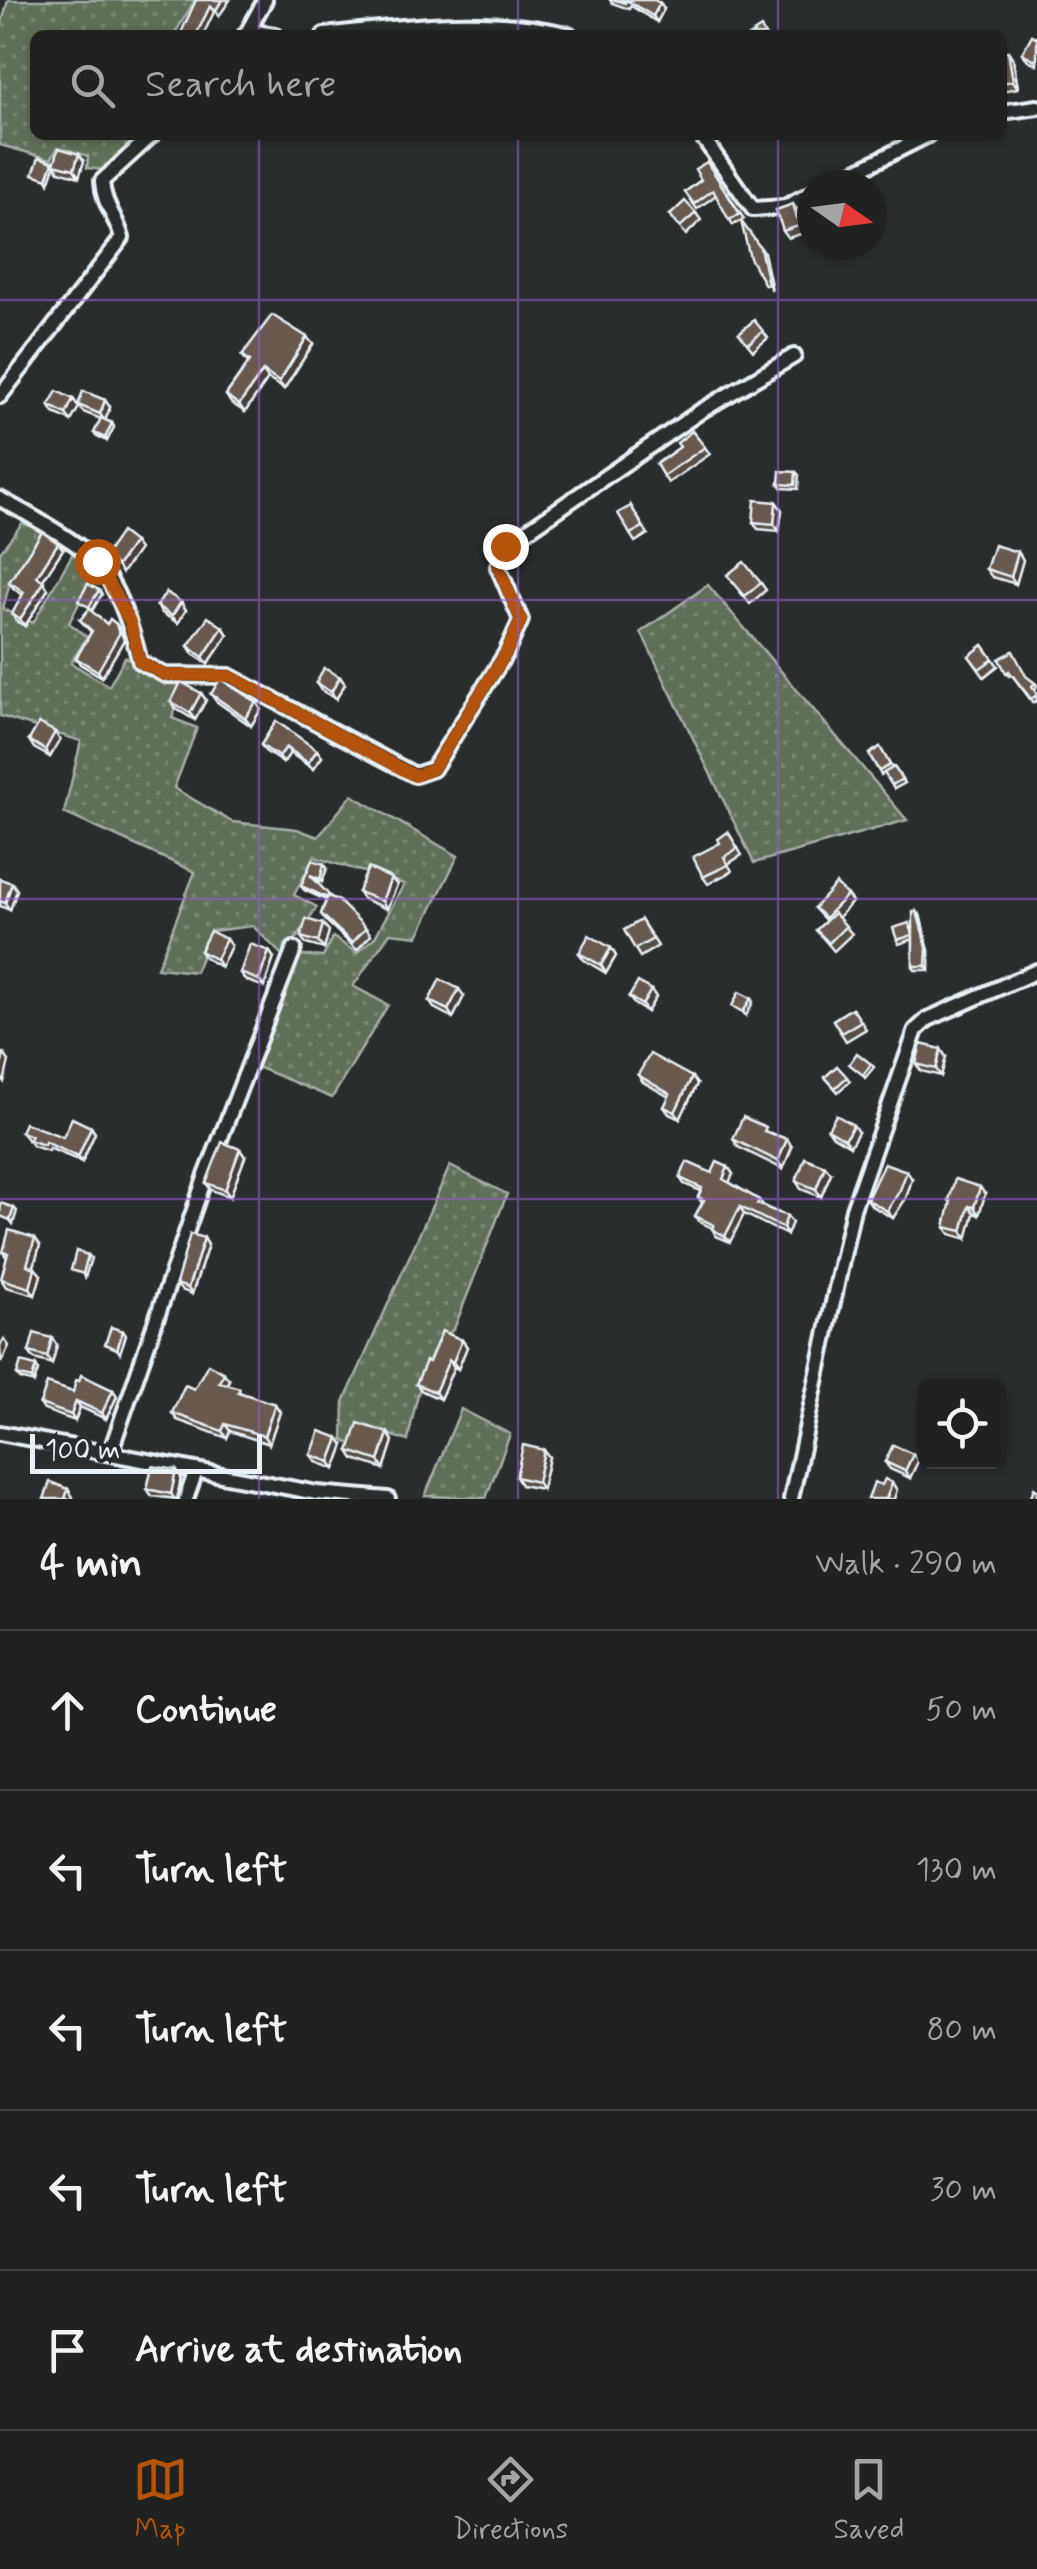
<!DOCTYPE html>
<html lang="en">
<head>
<meta charset="utf-8">
<style>
	body { margin:0; font-family:Mynerve,sans-serif; background:#282a2a; color:#f1f3f6 }
	.controls { position:absolute; right:30px; bottom:30px; display:grid; overflow:hidden; border-radius:15px; box-shadow:0 2px 8px #0004 }
	.controls button { width:90px; height:90px; display:grid; place-items:center; padding:0; border:0; border-bottom:2px solid #3d3f40; background:#202222; color:#f1f3f6; font:50px sans-serif }
	.compass { position:absolute; left:797px; top:170px; width:90px; height:90px; border-radius:50%; background:#202222; box-shadow:0 2px 8px #0004; rotate:104deg }
	.scale { position:absolute; left:30px; bottom:25px; width:232px; box-sizing:border-box; padding-left:10px; border:5px solid #e8f1f8; border-top:0; font-size:28px; line-height:35px; white-space:nowrap; color:#e8f1f8; -webkit-text-stroke:8px #2a2d2e; paint-order:stroke }
	.stop { position:absolute; width:30px; height:30px; margin:-22px; border:8px solid #b45309; border-radius:50%; background:#fff }
	.stop.end { background:#b45309; border-color:#fff; box-shadow:0 2px 10px #0008 }
	.list { margin:0; padding:0; list-style:none }
	h2 { display:flex; justify-content:space-between; align-items:center; height:130px; margin:0; padding:0 40px; font-size:42px }
	h2 small { font-size:32px; font-weight:400; color:#a2a4a5 }
	.list li { display:grid; grid-template-columns:65px 1fr auto; gap:30px; align-items:center; box-sizing:border-box; height:160px; padding:0 40px; border-top:2px solid #3d3f40 }
	.list b { display:block; font-size:38px; white-space:nowrap }
	.list em { font-size:32px; font-style:normal; color:#a2a4a5 }
	.icon { flex:none; width:55px; height:55px; fill:none; stroke:currentColor; stroke-width:2; stroke-linecap:round; stroke-linejoin:round }
	.map { position:relative; flex:none; width:1037px; height:1499px; overflow:hidden }
	.search { position:absolute; background:#202222; box-shadow:0 2px 8px #0004; left:30px; right:30px; top:30px; height:110px; display:flex; align-items:center; gap:25px; box-sizing:border-box; padding:0 35px; border-radius:15px; color:#a2a4a5; font-size:38px }
	.sheet { height:930px; background:#202222 }
	nav { display:flex; justify-content:space-around; align-items:center; box-sizing:border-box; height:140px; border-top:2px solid #3d3f40; background:#202222; font-size:28px; color:#a2a4a5 }
	nav a { display:grid; justify-items:center; gap:5px }
	nav .on { color:#b45309 }
	.map>svg:first-child { display:block }
	.grass { fill:url(#grass-dots); stroke:#a4b0a8; stroke-width:2.5 }
	.lines { fill:none; stroke-linecap:round; stroke-linejoin:round }
	.street-casing { stroke:#e8f1f8; stroke-width:20 }
	.street { stroke:#2a2d2e; stroke-width:12 }
	.wall { fill:#594d43; stroke:#e8f1f8; stroke-width:2.5 }
	.shaded-wall { fill:#483e37; stroke:#e8f1f8; stroke-width:2.5 }
	.building { fill:#67594e; stroke:#e8f1f8; stroke-width:2.5 }
	.route { stroke:#b45309; stroke-width:12 }
	.grid { fill:none; stroke:#965dcd; stroke-width:2.5; stroke-opacity:0.55 }
</style>
</head>
<body>
<div class="map">
<svg width="1037" height="1499" viewBox="0 0 1037 1499">
	<defs>
		<pattern id="grass-dots" width="8" height="8" patternUnits="userSpaceOnUse" patternTransform="scale(2.5)"><rect width="8" height="8" fill="#617058"/><path d="M2 2h.1M6 6h.1" fill="none" stroke="#788571" stroke-width="1.8" stroke-linecap="round"/></pattern>
	</defs>
	<rect width="100%" height="100%" fill="#2a2d2e"/>
	<filter id="ink" filterUnits="userSpaceOnUse"><feTurbulence type="fractalNoise" baseFrequency=".01" numOctaves="2"/><feDisplacementMap in="SourceGraphic" scale="20" xChannelSelector="R" yChannelSelector="G"/><feConvolveMatrix kernelMatrix="1 2 1 2 8 2 1 2 1" color-interpolation-filters="sRGB"/></filter>
	<g filter="url(#ink)">
		<g class="grass">
			<polygon points="8,0 195,0 174,35 35,35 35,135 134,135 141,138 103,170 87,168 88,156 58,147 51,159 0,145 0,30"/>
			<polygon points="24,521 44,531 10,582 3,609 33,623 73,553 95,572 69,623 87,637 71,663 109,686 125,657 185,686 172,718 197,728 174,788 232,822 297,829 318,837 352,795 458,856 418,936 390,933 353,986 388,1005 332,1098 252,1065 299,955 323,957 333,937 357,953 375,937 404,884 314,857 294,895 317,907 284,957 253,926 212,931 195,972 157,968 195,872 64,813 81,741 0,716 0,552"/>
			<polygon points="708,585 907,820 754,863 641,632"/>
			<path d="M450,1166L507,1194L454,1329C425,1350 414,1407 408,1441L364,1426L355,1446L343,1440L344,1402Z"/>
			<polygon points="461,1409 510,1434 486,1498 425,1496"/>
		</g>
		<g class="lines">
			<g class="street-casing">
				<g id="street">
					<polyline points="248,31 265,0"/>
					<polyline points="245,35 248,31 275,35"/>
					<path d="M324,35C404,26 490,15 570,35"/>
					<polyline points="1002,112 1037,107"/>
					<polyline points="701,135 753,209 785,207 812,193"/>
					<polyline points="829,185 928,135"/>
					<path d="M0,396L122,238C116,216 103,204 102,181L152,135"/>
					<path d="M0,499C23,511 82,544 98,563C120,591 132,629 140,662L165,675L229,676L415,775L433,769L506,653L521,620L498,567L505,546L701,411L794,356"/>
					<polyline points="0,1433 317,1493 388,1499"/>
					<polyline points="110,1453 205,1178 294,949"/>
					<polyline points="186,1499 196,1471"/>
					<polyline points="791,1499 853,1209 916,1030 928,1019 1037,971"/>
				</g>
			</g>
			<use href="#street" class="street"/>
		</g>
		<g class="wall">
			<polygon points="610,0 654,0 664,9 657,22 631,6 629,9 612,3"/>
			<polygon points="1037,38 1037,65 1028,60 1022,53"/>
			<polygon points="1008,51 1013,59 1018,88 1002,91 1002,52"/>
			<polygon points="84,161 79,177 59,171 54,164"/>
			<polygon points="707,162 744,219 733,225 716,195 697,209 685,192 701,180"/>
			<polygon points="798,212 804,233 788,238 783,231"/>
			<polygon points="696,213 701,220 686,235 670,215"/>
			<polygon points="763,331 768,338 753,351 739,333"/>
			<polygon points="313,344 284,389 268,379 245,412 231,403 226,395 248,363 242,355"/>
			<polygon points="73,399 79,407 71,421 54,413 49,405"/>
			<polygon points="78,405 110,407 105,420 112,423 114,427 107,441 97,437 94,433 101,419 83,412"/>
			<polygon points="692,431 710,454 668,483 656,464 680,447"/>
			<polygon points="796,472 799,475 798,489 782,488 779,484"/>
			<polygon points="776,502 782,510 779,531 758,529 753,522"/>
			<polygon points="631,506 648,534 635,542 630,534"/>
			<polygon points="58,543 63,549 42,581 48,589 25,626 16,621 12,614 23,595 14,589 9,582"/>
			<polygon points="1018,552 1023,560 1016,584 992,577 986,569"/>
			<polygon points="733,583 761,583 766,590 750,604"/>
			<polygon points="181,602 186,610 178,623 162,613 157,606"/>
			<polygon points="80,620 107,624 116,624 120,630 124,640 102,677 80,664 76,658 91,632"/>
			<polygon points="223,627 228,635 208,664 193,654 188,646"/>
			<polygon points="983,645 998,666 984,677 969,656"/>
			<polygon points="999,659 1035,683 1037,685 1035,690 1037,694 1037,700 1033,703 1012,675 1009,676"/>
			<polygon points="340,677 345,684 336,699 321,690 316,683"/>
			<polygon points="201,693 206,700 195,720 176,709 171,702"/>
			<polygon points="211,694 256,702 261,709 251,726 216,701"/>
			<polygon points="276,721 322,757 313,769 290,753 283,763 265,751 261,745"/>
			<polygon points="29,740 60,740 50,757 34,748"/>
			<polygon points="880,747 892,768 894,767 905,783 894,789 885,773 881,775 869,754"/>
			<polygon points="728,832 742,855 728,864 732,871 708,884 703,877 720,843"/>
			<polygon points="324,864 327,868 322,882 314,879 331,898 366,928 371,935 357,950 326,921 321,914 326,900 304,890 301,886"/>
			<polygon points="391,878 397,885 387,909 363,899 358,892"/>
			<polygon points="0,879 17,890 10,910 0,906"/>
			<polygon points="847,895 852,902 838,918 852,934 834,951 816,930 826,921 814,908"/>
			<polygon points="920,915 929,951 929,970 915,970 913,966 913,939 899,944 897,940 909,923 913,930"/>
			<polygon points="641,920 658,946 640,957 635,949"/>
			<polygon points="323,924 329,931 324,949 306,944 301,937"/>
			<polygon points="231,946 221,967 205,958 200,951"/>
			<polygon points="611,948 616,956 606,973 584,960 579,953"/>
			<polygon points="269,951 274,958 264,987 245,980 240,973"/>
			<polygon points="651,990 656,997 647,1012 634,1004 629,997"/>
			<polygon points="464,996 453,1018 434,1008 429,1001"/>
			<polygon points="852,1008 866,1029 846,1041 833,1020"/>
			<polygon points="946,1057 941,1076 921,1071 916,1064"/>
			<polygon points="837,1066 850,1081 838,1092 825,1077"/>
			<polygon points="638,1075 697,1084 680,1119 669,1114 664,1107 669,1097 643,1082"/>
			<polygon points="91,1127 95,1133 82,1162 49,1148 48,1151 33,1146 21,1132 63,1137"/>
			<polygon points="828,1129 858,1132 850,1146 833,1136"/>
			<polygon points="770,1133 787,1139 792,1147 783,1169 738,1147 733,1139"/>
			<polygon points="245,1157 230,1197 211,1190 206,1183"/>
			<polygon points="728,1167 733,1174 729,1182 759,1200 764,1206 792,1222 787,1235 744,1214 730,1242 716,1236 712,1228 700,1222 695,1216 702,1203 698,1197 701,1191 684,1184 680,1178 712,1173"/>
			<polygon points="831,1173 821,1197 801,1189 796,1181"/>
			<polygon points="912,1179 906,1198 893,1218 872,1206 867,1199"/>
			<polygon points="985,1194 979,1215 974,1213 967,1239 950,1234 945,1227 951,1203 949,1200"/>
			<polygon points="35,1238 40,1245 34,1267 41,1275 35,1295 6,1287 1,1279 7,1258 3,1252"/>
			<polygon points="204,1238 208,1245 192,1294 181,1290 176,1284"/>
			<polygon points="462,1340 467,1347 458,1369 454,1367 440,1399 422,1391 416,1384 429,1362"/>
			<polygon points="57,1345 52,1364 34,1359 29,1352"/>
			<polygon points="36,1366 38,1370 34,1383 20,1379 17,1375"/>
			<polygon points="229,1380 227,1384 245,1395 275,1404 280,1412 269,1444 230,1431 227,1438 177,1420 172,1413 194,1389"/>
			<polygon points="113,1390 117,1396 106,1419 80,1407 75,1421 44,1410 40,1404 73,1392"/>
			<polygon points="388,1433 393,1441 384,1469 354,1459 349,1451"/>
			<polygon points="344,1445 335,1469 316,1462 311,1455"/>
			<polygon points="913,1454 918,1461 910,1478 890,1469 885,1462"/>
			<polygon points="549,1457 542,1489 521,1485 516,1477"/>
			<polygon points="176,1470 181,1477 177,1499 152,1496 147,1489"/>
		</g>
		<g class="shaded-wall">
			<polygon points="222,0 230,0 219,16 216,10"/>
			<polygon points="660,3 664,9 657,22 653,16"/>
			<polygon points="210,6 214,12 203,35 196,35"/>
			<polygon points="1008,51 1013,59 1018,88 1013,81"/>
			<polygon points="79,154 84,161 79,177 74,169"/>
			<polygon points="53,162 55,166 49,183 47,179"/>
			<polygon points="793,204 798,212 804,233 799,226"/>
			<polygon points="760,247 764,252 772,290 768,284"/>
			<polygon points="307,337 313,344 284,389 279,382"/>
			<polygon points="263,371 268,379 245,412 239,405"/>
			<polygon points="73,399 79,407 71,421 66,414"/>
			<polygon points="105,400 110,407 105,421 100,414"/>
			<polygon points="112,423 114,427 107,441 105,438"/>
			<polygon points="776,502 782,510 779,531 774,524"/>
			<polygon points="134,542 139,549 122,573 117,566"/>
			<polygon points="58,543 63,549 41,583 37,576"/>
			<polygon points="1018,552 1023,560 1016,584 1011,577"/>
			<polygon points="44,582 48,589 25,626 20,619"/>
			<polygon points="99,590 102,594 92,611 89,607"/>
			<polygon points="181,602 186,610 178,623 172,616"/>
			<polygon points="116,624 120,630 124,640 102,677 98,671"/>
			<polygon points="223,627 228,635 208,664 203,657"/>
			<polygon points="340,677 345,684 336,699 331,692"/>
			<polygon points="201,693 206,700 195,720 190,713"/>
			<polygon points="256,702 261,709 251,726 245,718"/>
			<polygon points="55,732 60,740 50,757 45,750"/>
			<polygon points="286,747 290,753 283,763 279,757"/>
			<polygon points="317,750 322,757 313,769 308,763"/>
			<polygon points="324,864 327,868 322,882 320,879"/>
			<polygon points="391,878 397,885 387,909 382,901"/>
			<polygon points="12,883 17,890 10,910 5,903"/>
			<polygon points="847,895 852,902 831,926 825,918"/>
			<polygon points="917,912 920,915 929,951 929,970 926,966"/>
			<polygon points="323,924 329,931 324,949 318,942"/>
			<polygon points="226,939 231,946 221,967 216,959"/>
			<polygon points="611,948 616,956 606,973 601,965"/>
			<polygon points="269,951 274,958 264,987 259,980"/>
			<polygon points="459,989 464,996 453,1018 448,1010"/>
			<polygon points="651,990 656,997 647,1012 642,1005"/>
			<polygon points="751,998 753,1002 746,1016 743,1012"/>
			<polygon points="941,1049 946,1057 941,1076 936,1069"/>
			<polygon points="4,1054 9,1061 4,1082 0,1076 0,1070"/>
			<polygon points="871,1064 874,1067 865,1078 863,1075"/>
			<polygon points="692,1077 697,1084 680,1119 675,1112"/>
			<polygon points="853,1125 858,1132 850,1146 845,1139"/>
			<polygon points="91,1127 95,1133 82,1162 78,1157"/>
			<polygon points="787,1139 792,1147 783,1169 778,1161"/>
			<polygon points="240,1149 245,1157 230,1197 225,1190"/>
			<polygon points="825,1166 831,1173 821,1197 816,1189"/>
			<polygon points="728,1167 733,1174 728,1185 723,1179"/>
			<polygon points="907,1171 912,1179 906,1198 893,1218 887,1211"/>
			<polygon points="980,1187 985,1194 979,1215 974,1207"/>
			<polygon points="969,1206 974,1213 967,1239 962,1231"/>
			<polygon points="740,1207 744,1214 730,1242 725,1236"/>
			<polygon points="14,1208 17,1211 13,1224 10,1220"/>
			<polygon points="787,1216 792,1222 787,1235 783,1228"/>
			<polygon points="35,1238 40,1245 32,1272 27,1265"/>
			<polygon points="204,1238 208,1245 192,1294 188,1288"/>
			<polygon points="88,1255 91,1258 85,1278 83,1274"/>
			<polygon points="35,1268 41,1275 35,1295 30,1288"/>
			<polygon points="123,1331 126,1335 120,1353 117,1349"/>
			<polygon points="52,1338 57,1345 52,1364 47,1357"/>
			<polygon points="4,1339 9,1346 1,1363 0,1346"/>
			<polygon points="462,1340 467,1347 458,1369 453,1362"/>
			<polygon points="449,1360 454,1367 440,1399 435,1392"/>
			<polygon points="36,1366 38,1370 34,1383 32,1379"/>
			<polygon points="224,1373 229,1380 224,1389 219,1382"/>
			<polygon points="113,1390 117,1396 106,1419 102,1413"/>
			<polygon points="76,1401 80,1407 75,1421 71,1415"/>
			<polygon points="275,1404 280,1412 269,1444 264,1436"/>
			<polygon points="225,1424 230,1431 227,1438 222,1431"/>
			<polygon points="388,1433 393,1441 384,1469 379,1461"/>
			<polygon points="339,1438 344,1445 335,1469 330,1462"/>
			<polygon points="544,1450 549,1457 542,1489 537,1482"/>
			<polygon points="913,1454 918,1461 910,1478 905,1471"/>
			<polygon points="176,1470 181,1477 177,1499 175,1499 171,1494"/>
			<polygon points="892,1483 897,1490 894,1499 886,1499"/>
			<polygon points="68,1489 73,1497 73,1499 65,1499"/>
		</g>
		<g class="building">
			<polygon points="196,0 222,0 216,10 210,6 196,35 180,35"/>
			<polygon points="616,0 654,0 660,3 653,16 626,0 625,3"/>
			<polygon points="761,28 765,35 750,35"/>
			<polygon points="424,30 439,35 423,35"/>
			<polygon points="1032,35 1037,38 1037,61 1022,53"/>
			<polygon points="1008,51 1013,81 1002,83 1002,52"/>
			<polygon points="59,148 79,154 74,169 54,164"/>
			<polygon points="39,157 53,162 47,179 33,174"/>
			<polygon points="707,162 740,214 729,220 713,190 694,204 685,192 701,180 695,169"/>
			<polygon points="685,201 696,213 680,227 670,215"/>
			<polygon points="793,204 799,226 783,231 776,210"/>
			<polygon points="741,221 760,247 768,284 765,285 750,258"/>
			<polygon points="272,315 307,337 279,382 263,371 239,405 226,395 250,361 242,355"/>
			<polygon points="754,320 763,331 748,344 739,333"/>
			<polygon points="57,391 73,399 66,414 49,405"/>
			<polygon points="83,391 105,400 100,414 78,405"/>
			<polygon points="101,418 112,423 105,438 94,433"/>
			<polygon points="692,431 705,447 663,476 656,464 680,447 677,443"/>
			<polygon points="780,471 796,472 795,485 779,484"/>
			<polygon points="755,500 776,502 774,524 753,522"/>
			<polygon points="631,506 643,527 630,534 618,513"/>
			<polygon points="42,532 58,543 37,576 44,582 20,619 12,614 24,592 9,582"/>
			<polygon points="121,532 134,542 117,566 105,555"/>
			<polygon points="994,545 1018,552 1011,577 986,569"/>
			<polygon points="744,562 761,583 745,596 727,575"/>
			<polygon points="88,584 99,590 89,607 78,601"/>
			<polygon points="166,592 181,602 172,616 157,606"/>
			<polygon points="89,609 107,624 110,619 116,624 119,634 98,671 76,658 92,631 80,620"/>
			<polygon points="208,617 223,627 203,657 188,646"/>
			<polygon points="983,645 993,659 979,669 969,656"/>
			<polygon points="1013,651 1026,676 1035,683 1032,686 1037,695 1031,699 1009,671 1006,673 999,659"/>
			<polygon points="324,668 340,677 331,692 316,683"/>
			<polygon points="220,679 256,702 245,718 211,694"/>
			<polygon points="181,682 201,693 190,713 171,702"/>
			<polygon points="276,721 317,750 308,763 286,747 279,757 261,745"/>
			<polygon points="39,723 55,732 45,750 29,740"/>
			<polygon points="880,747 890,765 879,771 869,754"/>
			<polygon points="894,767 902,779 892,785 884,773"/>
			<polygon points="728,832 738,848 724,857 728,865 703,877 693,857 720,843 718,839"/>
			<polygon points="312,860 324,864 320,879 310,875 332,898 328,896 327,898 301,886"/>
			<polygon points="368,868 391,878 382,901 358,892"/>
			<polygon points="0,879 12,883 5,903 0,901"/>
			<polygon points="836,884 847,895 825,918 814,908"/>
			<polygon points="328,896 338,900 366,928 352,943 321,914"/>
			<polygon points="913,912 917,912 927,948 926,966 913,966 913,935 897,940 893,928 909,923 913,934"/>
			<polygon points="834,913 846,926 829,943 816,930"/>
			<polygon points="306,919 323,924 318,942 301,937"/>
			<polygon points="641,920 653,939 635,949 624,930"/>
			<polygon points="210,931 226,939 216,959 200,951"/>
			<polygon points="589,935 611,948 601,965 579,953"/>
			<polygon points="250,944 269,951 259,980 240,973"/>
			<polygon points="440,979 459,989 448,1010 429,1001"/>
			<polygon points="638,982 651,990 642,1005 629,997"/>
			<polygon points="739,992 751,998 743,1012 732,1006"/>
			<polygon points="852,1008 861,1021 841,1033 833,1020"/>
			<polygon points="921,1044 941,1049 936,1069 916,1064"/>
			<polygon points="0,1053 4,1054 0,1070"/>
			<polygon points="857,1053 871,1064 863,1075 849,1064"/>
			<polygon points="650,1054 692,1077 675,1112 664,1107 670,1094 638,1075"/>
			<polygon points="837,1066 847,1077 835,1088 825,1077"/>
			<polygon points="836,1115 853,1125 845,1139 828,1129"/>
			<polygon points="743,1117 766,1127 764,1131 787,1139 778,1161 733,1139"/>
			<polygon points="72,1118 91,1127 78,1157 45,1142 44,1145 29,1140 31,1136 21,1132 25,1123 63,1137"/>
			<polygon points="222,1142 240,1149 225,1190 206,1183"/>
			<polygon points="805,1158 825,1166 816,1189 796,1181"/>
			<polygon points="687,1162 712,1173 717,1162 728,1167 723,1179 759,1200 757,1204 787,1216 783,1228 740,1207 725,1236 712,1229 714,1225 695,1216 704,1200 698,1197 702,1188 680,1178"/>
			<polygon points="884,1163 907,1171 900,1190 887,1211 867,1199"/>
			<polygon points="955,1179 980,1187 974,1207 969,1206 962,1231 945,1227 951,1201 949,1200"/>
			<polygon points="1,1203 14,1208 10,1220 0,1216"/>
			<polygon points="9,1230 35,1238 27,1265 35,1268 30,1288 1,1279 8,1253 3,1252"/>
			<polygon points="190,1234 204,1238 188,1288 176,1284"/>
			<polygon points="76,1251 88,1255 83,1274 71,1270"/>
			<polygon points="111,1327 123,1331 117,1349 105,1344"/>
			<polygon points="442,1331 462,1340 453,1362 449,1360 435,1392 416,1384 426,1361 429,1362"/>
			<polygon points="34,1333 52,1338 47,1357 29,1352"/>
			<polygon points="21,1362 36,1366 32,1379 17,1375"/>
			<polygon points="208,1364 224,1373 219,1382 240,1388 238,1392 275,1404 264,1436 225,1424 222,1431 172,1413 185,1385 194,1389"/>
			<polygon points="81,1375 113,1390 102,1413 76,1401 71,1415 40,1404 47,1383 73,1392 76,1380 79,1381"/>
			<polygon points="358,1423 388,1433 379,1461 349,1451"/>
			<polygon points="320,1431 339,1438 330,1462 311,1455"/>
			<polygon points="523,1445 544,1450 537,1482 516,1477"/>
			<polygon points="893,1445 913,1454 905,1471 885,1462"/>
			<polygon points="152,1466 176,1470 171,1494 147,1489"/>
			<polygon points="885,1479 892,1483 886,1499 868,1499 874,1482 882,1485"/>
			<polygon points="50,1482 68,1489 65,1499 44,1499"/>
			<polygon points="1034,1488 1037,1490 1037,1499 1030,1499"/>
		</g>
	</g>
	<g class="lines" filter="url(#ink)">
		<polyline class="route" points="97,561 130,622 140,662 165,675 230,676 415,776 433,769 506,653 521,620 498,567 505,546"/>
	</g>
	<path class="grid" d="M259,0V35M518,0V35M778,0V35M259,135V1499M518,135V1499M778,135V1499M0,300H1037M0,600H1037M0,899H1037M0,1199H1037"/>
</svg>
<div class="controls">
<button><svg class="icon" aria-label="locate" viewBox="0 0 24 24"><circle cx="12" cy="12" r="6"/><path d="M12 2v4M12 18v4M2 12h4M18 12h4"/></svg></button>
</div>
<svg class="compass" viewBox="-18 -18 36 36"><path d="M0-13l5 13h-10z" fill="#e53935"/><path d="M0 13l5-13h-10z" fill="#a2a4a5"/></svg>
<div class="scale">100 m</div>
<div class="stop" style="left:97px;top:561px"></div>
<div class="stop end" style="left:505px;top:546px"></div>
<div class="search"><svg class="icon" aria-label="search" viewBox="0 0 24 24"><circle cx="10" cy="10" r="6"/><path d="M15 15l6 6"/></svg>Search here</div>
</div>
<section class="sheet">
<h2>4 min<small>Walk · 290 m</small></h2>
<ul class="list">
<li><svg class="icon" aria-label="ahead" viewBox="0 0 24 24"><path d="M12 20V5M6 11l6-6 6 6"/></svg><div><b>Continue</b></div><em>50 m</em></li>
<li><svg class="icon" aria-label="left" viewBox="0 0 24 24"><path d="M17 20v-9H6M10 6l-5 5 5 5"/></svg><div><b>Turn left</b></div><em>130 m</em></li>
<li><svg class="icon" aria-label="left" viewBox="0 0 24 24"><path d="M17 20v-9H6M10 6l-5 5 5 5"/></svg><div><b>Turn left</b></div><em>80 m</em></li>
<li><svg class="icon" aria-label="left" viewBox="0 0 24 24"><path d="M17 20v-9H6M10 6l-5 5 5 5"/></svg><div><b>Turn left</b></div><em>30 m</em></li>
<li><svg class="icon" aria-label="arrive" viewBox="0 0 24 24"><path d="M6 21V4h12l-3 4 3 4H6"/></svg><div><b>Arrive at destination</b></div></li>
</ul>
</section>
<nav>
<a class="on"><svg class="icon" aria-label="map" viewBox="0 0 24 24"><path d="M3 6l6-2 6 2 6-2v14l-6 2-6-2-6 2zM9 4v14M15 6v14"/></svg>Map</a>
<a><svg class="icon" aria-label="directions" viewBox="0 0 24 24"><path d="M12 3l9 9-9 9-9-9zM9 14v-3h6M13 9l2 2-2 2"/></svg>Directions</a>
<a><svg class="icon" aria-label="saved" viewBox="0 0 24 24"><path d="M7 4h10v16l-5-4-5 4z"/></svg>Saved</a>
</nav>
</body>
</html>
